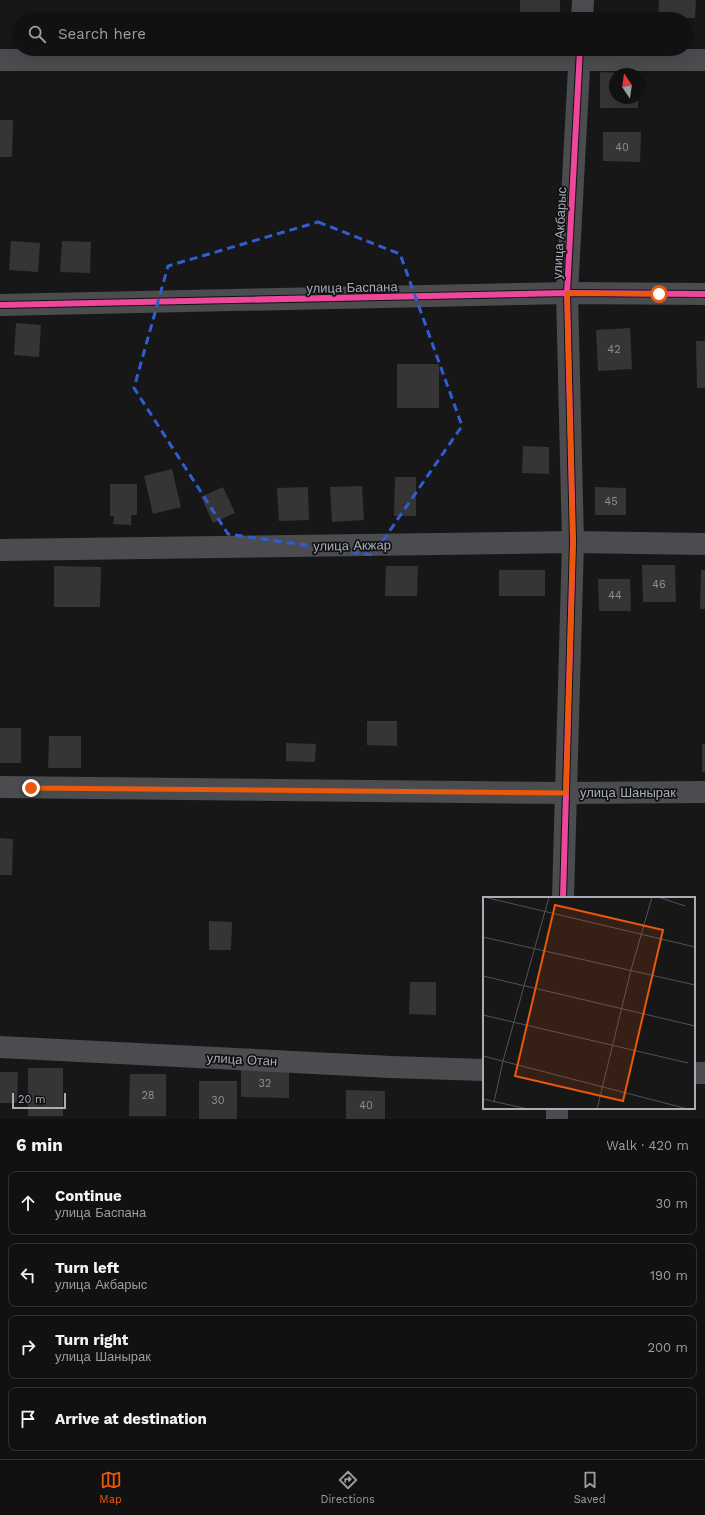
<!DOCTYPE html>
<html lang="en">
<head>
<meta charset="utf-8">
<style>
	body { margin:0; font-family:"Work Sans",sans-serif; background:#1a1a1a; color:#f1f3f6 }
	.compass { position:absolute; left:609px; top:68px; width:36px; height:36px; border-radius:50%; background:#111; box-shadow:0 4px 16px #0002; rotate:347deg }
	.scale { position:absolute; left:12px; bottom:10px; width:54px; box-sizing:border-box; padding-left:4px; border:2px solid #a8adb8; border-top:0; font-size:11px; line-height:14px; white-space:nowrap; color:#a8adb8; -webkit-text-stroke:3px #111113; paint-order:stroke }
	.stop { position:absolute; width:12px; height:12px; margin:-9px; border:3px solid #ea580c; border-radius:50%; background:#fff }
	.stop.end { background:#ea580c; border-color:#fff; box-shadow:0 1px 4px #0008 }
	.list { margin:0; padding:0; list-style:none }
	h2 { display:flex; justify-content:space-between; align-items:center; height:52px; margin:0; padding:0 16px; font-size:17px }
	h2 small { font-size:13px; font-weight:400; color:#9c9d9f }
	.list li { display:grid; grid-template-columns:26px 1fr auto; gap:12px; align-items:center; box-sizing:border-box; height:64px; margin:0 8px 8px; padding:0 8px; border:1px solid #303131; border-radius:8px }
	.list b { display:block; font-size:15px; white-space:nowrap }
	.list p { margin:0; font-size:13px; white-space:nowrap; color:#9c9d9f }
	.list em { font-size:13px; font-style:normal; color:#9c9d9f }
	.icon { flex:none; width:22px; height:22px; fill:none; stroke:currentColor; stroke-width:2; stroke-linecap:round; stroke-linejoin:round }
	.map { position:relative; flex:none; width:705px; height:1119px; overflow:hidden }
	.search { position:absolute; background:#111; box-shadow:0 4px 16px #0002; left:12px; right:12px; top:12px; height:44px; display:flex; align-items:center; gap:10px; box-sizing:border-box; padding:0 14px; border-radius:22px; color:#9c9d9f; font-size:15px }
	.sheet { height:340px; background:#111 }
	nav { display:flex; justify-content:space-around; align-items:center; box-sizing:border-box; height:56px; border-top:1px solid #303131; background:#111; font-size:11px; color:#9c9d9f }
	nav a { display:grid; justify-items:center; gap:2px }
	nav .on { color:#ea580c }
	.map>svg:first-child { display:block }
	.building { fill:#353536 }
	.lines { fill:none; stroke-linecap:round; stroke-linejoin:round }
	.minor { stroke:#4b4c50; stroke-width:22 }
	.cycleway-casing { stroke:#111113; stroke-width:8 }
	.cycleway { stroke:#ed469a; stroke-width:6 }
	.route { stroke:#ea580c; stroke-width:5 }
	.marked { fill:none; stroke:#325cd3; stroke-width:3; stroke-dasharray:8 5; stroke-linejoin:round }
	.labels { text-anchor:middle; stroke-width:3.5; stroke-linejoin:round; paint-order:stroke }
	.number-label { font-size:11px; fill:#8b8f98 }
	.street-label { font-size:13px; fill:#a8adb8; stroke:#111113 }
	.inset-road { fill:none; stroke:#515357; stroke-width:1 }
	.view { fill:#e8590c; fill-opacity:0.15; stroke:#e8590c; stroke-width:2 }
	.inset-edge { fill:none; stroke:#a8adb8; stroke-width:2 }
</style>
</head>
<body>
<div class="map">
<svg width="705" height="1119" viewBox="0 0 705 1119">
	<rect width="100%" height="100%" fill="#171717"/>
	<g class="building">
		<rect x="520" y="0" width="40" height="19"/>
		<polygon points="659,0 696,0 695,18 658,18"/>
		<polygon points="600,72 621,73 621,74 615,74 615,98 638,98 638,108 600,108"/>
		<polygon points="0,120 13,120 12,157 0,157"/>
		<polygon points="603,132 641,132 640,162 603,161"/>
		<polygon points="11,241 40,243 38,272 9,270"/>
		<polygon points="62,241 91,242 90,273 60,272"/>
		<polygon points="16,323 41,325 39,357 14,355"/>
		<polygon points="630,328 632,369 598,371 596,330"/>
		<polygon points="696,341 705,341 705,388 697,388"/>
		<rect x="397" y="364" width="42" height="44"/>
		<polygon points="523,446 549,447 549,474 522,473"/>
		<polygon points="172,469 181,507 153,514 144,476"/>
		<polygon points="395,477 416,477 416,516 394,516"/>
		<polygon points="110,484 137,484 137,515 131,515 131,525 113,524 114,516 110,516"/>
		<polygon points="362,486 364,520 332,522 330,487"/>
		<polygon points="223,487 235,513 213,523 201,497"/>
		<polygon points="308,487 309,520 279,521 277,488"/>
		<polygon points="595,487 626,488 626,515 595,515"/>
		<polygon points="642,565 675,565 676,602 643,602"/>
		<polygon points="54,566 101,567 100,607 54,607"/>
		<polygon points="386,566 418,566 417,596 385,596"/>
		<rect x="499" y="570" width="46" height="26"/>
		<polygon points="701,570 705,570 705,609 700,609"/>
		<polygon points="598,579 630,579 631,611 599,611"/>
		<polygon points="367,721 397,721 397,746 367,745"/>
		<rect x="0" y="728" width="21" height="35"/>
		<polygon points="49,736 81,736 81,768 48,768"/>
		<polygon points="286,743 316,744 315,762 286,761"/>
		<rect x="702" y="744" width="3" height="28"/>
		<polygon points="0,838 13,839 12,875 0,875"/>
		<polygon points="209,921 232,922 231,950 209,950"/>
		<polygon points="410,982 436,982 436,1015 409,1014"/>
		<polygon points="241,1067 289,1069 289,1098 241,1097"/>
		<rect x="28" y="1068" width="35" height="48"/>
		<polygon points="0,1072 18,1072 17,1103 0,1103"/>
		<polygon points="130,1074 166,1074 166,1116 129,1116"/>
		<rect x="199" y="1081" width="38" height="38"/>
		<polygon points="346,1090 385,1091 385,1119 346,1119"/>
	</g>
	<g class="lines">
		<g class="minor">
			<polyline points="582,19 583,0"/>
			<polyline points="0,60 705,60"/>
			<polyline points="0,305 567,293 705,294"/>
			<polyline points="0,550 573,542 705,544"/>
			<polyline points="0,787 566,793 705,792"/>
			<polyline points="563,898 573,542 567,293 580,49"/>
			<polyline points="0,1047 391,1067 484,1070"/>
			<polyline points="694,1073 705,1073"/>
			<polyline points="557,1119 557,1108"/>
		</g>
		<g class="cycleway-casing">
			<g id="cycleway">
				<polyline points="0,305 567,293 705,294"/>
				<polyline points="563,898 573,542 567,293 580,49"/>
			</g>
		</g>
		<use href="#cycleway" class="cycleway"/>
	</g>
	<g class="lines">
		<polyline class="route" points="31,788 566,793 573,542 567,293 659,294"/>
	</g>
	<path class="marked" d="M318,222L400,254L462,426L373,555L228,534L134,388L168,266Z"/>
	<g class="labels">
		<g class="number-label">
			<text x="622" y="151">40</text>
			<text x="614" y="353">42</text>
			<text x="611" y="505">45</text>
			<text x="659" y="588">46</text>
			<text x="615" y="599">44</text>
			<text x="265" y="1087">32</text>
			<text x="148" y="1099">28</text>
			<text x="218" y="1104">30</text>
			<text x="366" y="1109">40</text>
		</g>
		<g class="street-label">
			<text transform="translate(559 233) rotate(-87)" y="5">улица Акбарыс</text>
			<text transform="translate(352 287) rotate(-1)" y="5">улица Баспана</text>
			<text transform="translate(352 545) rotate(-1)" y="5">улица Акжар</text>
			<text x="628" y="797">улица Шанырак</text>
			<text transform="translate(242 1059) rotate(3)" y="5">улица Отан</text>
		</g>
	</g>
	<g transform="translate(483 897)">
		<rect width="212" height="212" fill="#171717"/>
		<path class="inset-road" d="M1,0L212,50M175,0L202,9M0,40L212,88M0,79L212,129M0,118L205,166M0,159L205,212M0,202L45,212M11,205L20,164L66,0M114,212L148,73L169,0"/>
		<path class="view" d="M72,8L180,33L140,204L32,179Z"/>
		<rect width="212" height="212" class="inset-edge"/>
	</g>
</svg>
<svg class="compass" viewBox="-18 -18 36 36"><path d="M0-13l5 13h-10z" fill="#e53935"/><path d="M0 13l5-13h-10z" fill="#9c9d9f"/></svg>
<div class="scale">20 m</div>
<div class="stop" style="left:659px;top:294px"></div>
<div class="stop end" style="left:31px;top:788px"></div>
<div class="search"><svg class="icon" aria-label="search" viewBox="0 0 24 24"><circle cx="10" cy="10" r="6"/><path d="M15 15l6 6"/></svg>Search here</div>
</div>
<section class="sheet">
<h2>6 min<small>Walk · 420 m</small></h2>
<ul class="list">
<li><svg class="icon" aria-label="ahead" viewBox="0 0 24 24"><path d="M12 20V5M6 11l6-6 6 6"/></svg><div><b>Continue</b><p>улица Баспана</p></div><em>30 m</em></li>
<li><svg class="icon" aria-label="left" viewBox="0 0 24 24"><path d="M17 20v-9H6M10 6l-5 5 5 5"/></svg><div><b>Turn left</b><p>улица Акбарыс</p></div><em>190 m</em></li>
<li><svg class="icon" aria-label="right" viewBox="0 0 24 24"><path d="M7 20v-9h11M14 6l5 5-5 5"/></svg><div><b>Turn right</b><p>улица Шанырак</p></div><em>200 m</em></li>
<li><svg class="icon" aria-label="arrive" viewBox="0 0 24 24"><path d="M6 21V4h12l-3 4 3 4H6"/></svg><div><b>Arrive at destination</b></div></li>
</ul>
</section>
<nav>
<a class="on"><svg class="icon" aria-label="map" viewBox="0 0 24 24"><path d="M3 6l6-2 6 2 6-2v14l-6 2-6-2-6 2zM9 4v14M15 6v14"/></svg>Map</a>
<a><svg class="icon" aria-label="directions" viewBox="0 0 24 24"><path d="M12 3l9 9-9 9-9-9zM9 14v-3h6M13 9l2 2-2 2"/></svg>Directions</a>
<a><svg class="icon" aria-label="saved" viewBox="0 0 24 24"><path d="M7 4h10v16l-5-4-5 4z"/></svg>Saved</a>
</nav>
</body>
</html>
